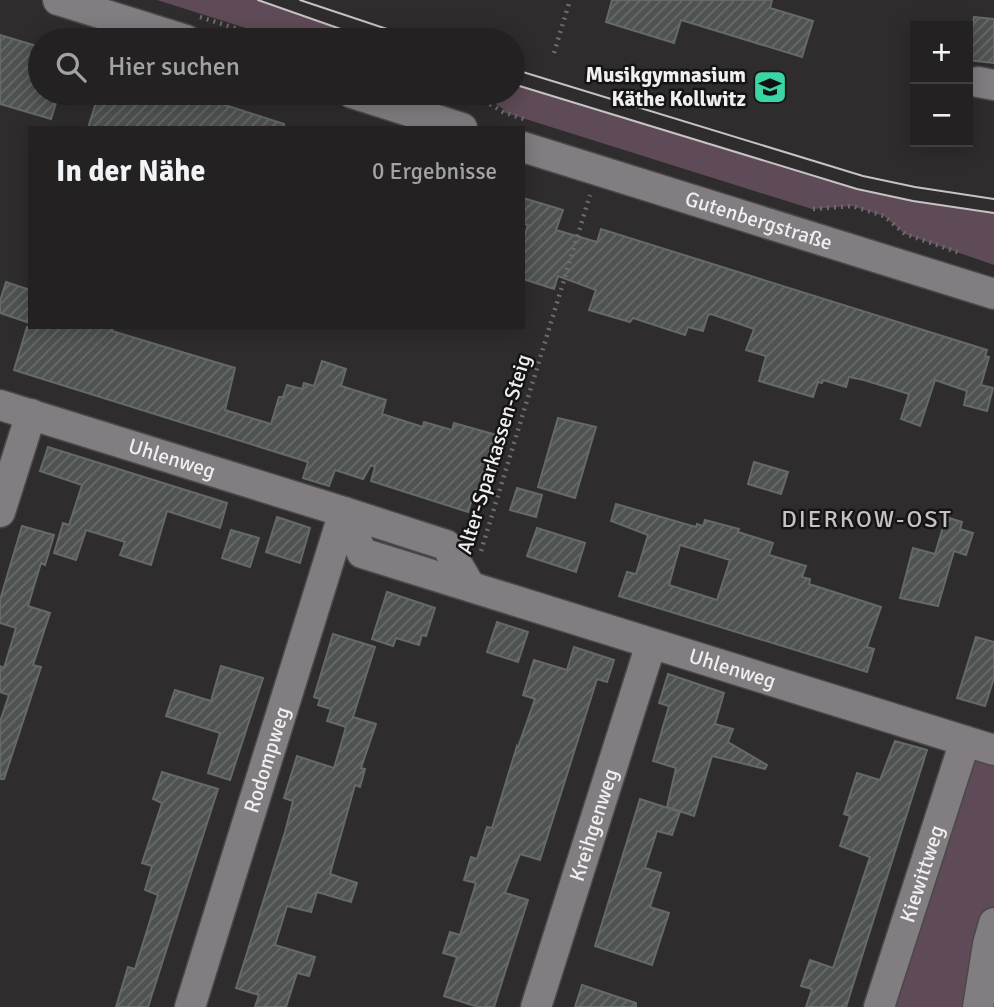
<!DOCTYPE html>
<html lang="de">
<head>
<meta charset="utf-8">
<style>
	body { margin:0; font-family:Signika,sans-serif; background:#2f2e2f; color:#f1f3f6 }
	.controls { position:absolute; right:21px; top:21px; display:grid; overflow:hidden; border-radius:0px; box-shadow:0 4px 18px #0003 }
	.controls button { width:63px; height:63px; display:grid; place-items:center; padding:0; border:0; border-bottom:2px solid #403e40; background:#232122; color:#f1f3f6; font:35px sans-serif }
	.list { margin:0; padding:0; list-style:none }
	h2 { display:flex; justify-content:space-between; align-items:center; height:91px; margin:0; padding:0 28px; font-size:30px }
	h2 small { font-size:23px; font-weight:400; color:#a3a3a5 }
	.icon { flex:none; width:38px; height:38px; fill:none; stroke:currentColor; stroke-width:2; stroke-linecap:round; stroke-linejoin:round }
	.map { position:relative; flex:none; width:994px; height:1007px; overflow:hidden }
	.search { position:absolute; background:#232122; box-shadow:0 4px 18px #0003; left:28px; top:28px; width:497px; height:77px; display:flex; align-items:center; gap:18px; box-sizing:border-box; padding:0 24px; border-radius:38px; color:#a3a3a5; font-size:26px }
	.panel { position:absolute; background:#232122; box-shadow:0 4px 18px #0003; left:28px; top:126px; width:497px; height:203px; border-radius:0px }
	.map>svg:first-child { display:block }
	.green { fill:#5f4b57 }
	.building { fill:url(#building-hatch); stroke:#656967; stroke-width:2; fill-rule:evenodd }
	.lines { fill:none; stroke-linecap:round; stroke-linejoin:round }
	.minor-casing { stroke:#4b484a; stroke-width:33 }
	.path { stroke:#6e6b6c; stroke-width:4.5; stroke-dasharray:2 5; stroke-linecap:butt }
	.minor { stroke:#817d80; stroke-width:30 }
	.tram { stroke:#c6c3c4; stroke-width:2 }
	.labels { text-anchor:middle; stroke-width:5; stroke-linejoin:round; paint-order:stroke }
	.poi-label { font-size:21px; font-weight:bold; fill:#f0eeef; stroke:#161515; text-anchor:end }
	.street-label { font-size:21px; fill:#f0eeef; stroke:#161515 }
	.quarter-label { font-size:24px; letter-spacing:2px; fill:#c6c2c4; stroke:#161515 }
</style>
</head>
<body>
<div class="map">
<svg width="994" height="1007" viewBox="0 0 994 1007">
	<defs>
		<pattern id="building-hatch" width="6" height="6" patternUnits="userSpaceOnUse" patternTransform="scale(1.75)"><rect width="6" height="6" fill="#4e5250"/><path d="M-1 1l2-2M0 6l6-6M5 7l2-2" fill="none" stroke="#686b6a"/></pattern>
	</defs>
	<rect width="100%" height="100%" fill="#2f2c2d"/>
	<g class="green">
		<polygon points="157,0 258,0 372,40 284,40"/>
		<polygon points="513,84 857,189 913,201 994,213 994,265 905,234 884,216 852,206 812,209 503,112 505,110 479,93 513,93"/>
		<polygon points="965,741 994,750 994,923 978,1007 879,1007"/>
	</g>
	<g class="building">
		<polygon points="612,0 772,0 770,8 813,21 802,57 681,20 674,43 606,22"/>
		<polygon points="974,17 994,19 994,63 968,60"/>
		<polygon points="0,35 40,47 40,93 59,93 51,119 0,104"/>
		<polygon points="99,93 188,93 284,124 284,128 88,128"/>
		<polygon points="523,198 563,210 556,230 597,242 601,229 987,350 985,356 989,357 981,385 993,388 987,411 964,405 967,391 935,380 920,426 901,419 909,394 864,380 849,377 846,387 823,380 822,383 818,382 813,397 759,381 766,356 746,350 754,329 734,322 711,314 708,315 703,331 688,327 685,335 633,318 630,322 589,310 596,290 558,276 554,289 523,279 523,241 528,225 523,224"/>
		<polygon points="6,282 30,290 30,323 0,313 0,301"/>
		<polygon points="27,327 113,327 112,331 235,368 225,410 271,424 279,397 283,397 287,385 302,389 304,383 314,386 322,361 346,369 341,386 386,400 382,414 423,427 424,422 452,430 454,423 507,438 489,494 475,490 468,512 371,481 375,467 371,465 363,479 335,470 329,486 303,478 308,462 14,370"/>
		<polygon points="558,418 596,427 575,498 538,487"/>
		<polygon points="48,447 227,503 220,528 167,511 151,565 120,555 125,542 86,530 76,560 54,553 63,523 69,525 82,485 40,471"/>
		<polygon points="754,462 788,472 781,494 748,484"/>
		<polygon points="517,488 542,495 536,517 510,510"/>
		<path d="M616,504L696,527L697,524L703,526L705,520L739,529L738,532L773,543L769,555L806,566L802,577L810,579L809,584L881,607L867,647L874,649L867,672L619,596L627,572L636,574L648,535L611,521ZM680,545L730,560L717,600L669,585Z"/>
		<polygon points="277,517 310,528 300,563 266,552"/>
		<polygon points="946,517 962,522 960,529 973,533 966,555 954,551 938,606 900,598 913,548 935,554"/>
		<polygon points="22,526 54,535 45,565 41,563 28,606 50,613 33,665 41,667 4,779 0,779 0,722 9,695 0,692 0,666 4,668 16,628 0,623 0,600"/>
		<polygon points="537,528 585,543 576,572 527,556"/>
		<polygon points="231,530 259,538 250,567 222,558"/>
		<polygon points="387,592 435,608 426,636 422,635 419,645 396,638 393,646 372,639"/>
		<polygon points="497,622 528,632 518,662 487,652"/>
		<polygon points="333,634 375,647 353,717 376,724 361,768 365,769 360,787 355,785 330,874 357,883 351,902 317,892 311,912 287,906 275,945 315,957 309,976 297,973 286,1007 255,1007 259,995 236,988 285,832 293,801 284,798 297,756 334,768 346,727 327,721 331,709 318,705 320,699 314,697"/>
		<polygon points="976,637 994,642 994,678 985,706 957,698"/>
		<polygon points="574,647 614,660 607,682 597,679 540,860 520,854 505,893 528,900 494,1007 478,1007 444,996 457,957 443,953 450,932 460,935 476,883 464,880 471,857 477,859 487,827 492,828 517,746 518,747 535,699 523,695 534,660 567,670"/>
		<polygon points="221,666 263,678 230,780 208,773 220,733 166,716 175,690 211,701"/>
		<polygon points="668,674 724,693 715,724 733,729 728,742 767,765 765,769 712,756 694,816 667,807 676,768 653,761 669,706 659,703"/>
		<polygon points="895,741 927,750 846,1007 806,1007 812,989 801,986 810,960 833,968 870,857 840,846 850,816 844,814 857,773 880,780"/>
		<polygon points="162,772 218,789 148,1007 116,1007 128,967 135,969 158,895 145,890 152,866 142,863 162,803 153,799"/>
		<polygon points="640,799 680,812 672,835 657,831 645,868 661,873 650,907 669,913 652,965 595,946"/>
		<polygon points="582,985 636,1003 636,1007 575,1007"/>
	</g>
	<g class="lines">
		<g class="minor-casing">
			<g id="minor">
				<polyline points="58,0 186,40"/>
				<polyline points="978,82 994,85"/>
				<polyline points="352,93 462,128"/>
				<path id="s1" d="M523,147L994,294"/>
				<path id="s2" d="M0,405L344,512L362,553L994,750"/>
				<polyline points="0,512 31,414"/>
				<path id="s3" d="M190,1007L344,512L446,545L470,586"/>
				<path id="s4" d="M536,1007L651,644"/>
				<path id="s5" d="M879,1007L965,741"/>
				<polyline points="978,1007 988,944 994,923"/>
			</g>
		</g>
		<g class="path">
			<polyline points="200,17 272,40"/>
			<polyline points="554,53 570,0"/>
			<polyline points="472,93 503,112 527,120"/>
			<polyline points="813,209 852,206 884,216 905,234 960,253"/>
			<polyline points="481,551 590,195"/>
		</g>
		<use href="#minor" class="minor"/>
		<g class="tram">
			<polyline points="258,0 372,40"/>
			<polyline points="300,0 420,40"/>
			<polyline points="513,69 863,176 915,187 994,199"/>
			<polyline points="513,84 857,189 913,201 994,213"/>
		</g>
	</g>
	<defs>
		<g id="school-square" transform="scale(1.75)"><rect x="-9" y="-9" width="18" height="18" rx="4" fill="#3ad4a5" stroke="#161515"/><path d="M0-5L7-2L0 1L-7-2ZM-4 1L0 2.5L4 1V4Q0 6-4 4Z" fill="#111"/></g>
	</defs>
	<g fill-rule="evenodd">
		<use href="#school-square" x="770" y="87"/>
	</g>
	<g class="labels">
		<g class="poi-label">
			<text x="746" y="82">Musikgymnasium<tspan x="746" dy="24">Käthe Kollwitz</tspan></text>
		</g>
		<g class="street-label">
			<text dy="7" stroke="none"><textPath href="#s1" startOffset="247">Gutenbergstraße</textPath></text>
			<text transform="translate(494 454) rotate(-73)" y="7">Alter-Sparkassen-Steig</text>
			<text dy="7" stroke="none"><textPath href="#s2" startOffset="180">Uhlenweg</textPath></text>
			<text dy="7" stroke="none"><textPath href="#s2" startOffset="793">Uhlenweg</textPath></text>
			<text dy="7" stroke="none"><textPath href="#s3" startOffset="259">Rodompweg</textPath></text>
			<text dy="7" stroke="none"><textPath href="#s4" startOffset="191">Kreihgenweg</textPath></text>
			<text dy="7" stroke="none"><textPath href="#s5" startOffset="140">Kiewittweg</textPath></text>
		</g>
		<g class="quarter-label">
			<text x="867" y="527">DIERKOW-OST</text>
		</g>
	</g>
</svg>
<div class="controls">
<button>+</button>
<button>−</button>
</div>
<div class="search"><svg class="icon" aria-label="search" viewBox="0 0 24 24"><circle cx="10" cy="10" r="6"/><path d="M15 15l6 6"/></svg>Hier suchen</div>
<section class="panel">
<h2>In der Nähe<small>0 Ergebnisse</small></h2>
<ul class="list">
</ul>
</section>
</div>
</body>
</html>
